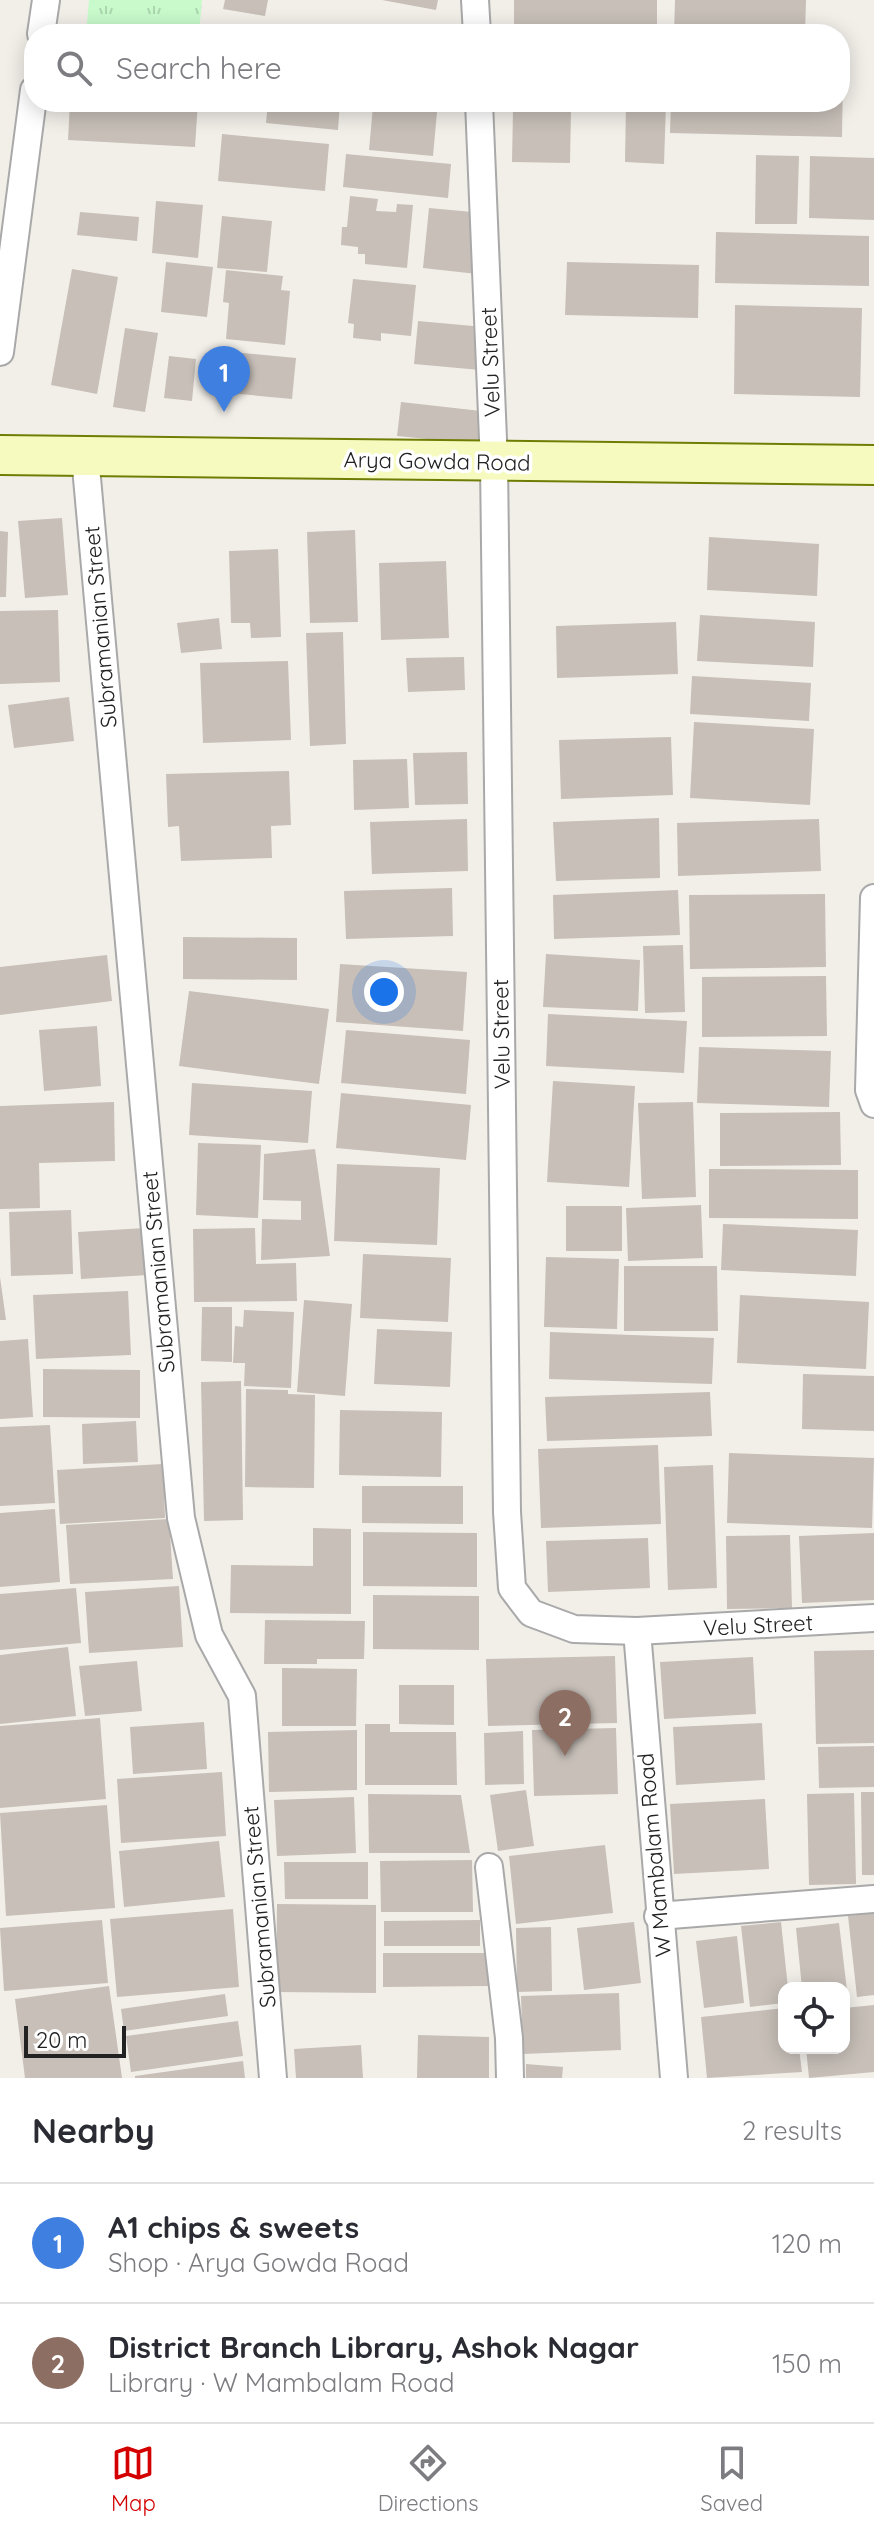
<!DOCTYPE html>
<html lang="en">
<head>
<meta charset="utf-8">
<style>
	body { margin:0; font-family:Quicksand,sans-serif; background:#f2f2f3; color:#2b2b33 }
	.controls { position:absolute; right:24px; bottom:24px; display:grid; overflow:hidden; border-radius:16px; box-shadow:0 4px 20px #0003 }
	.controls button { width:72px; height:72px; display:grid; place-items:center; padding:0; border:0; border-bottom:2px solid #e1e1e2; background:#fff; color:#2b2b33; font:40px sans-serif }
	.scale { position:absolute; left:24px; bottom:20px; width:102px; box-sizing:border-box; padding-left:8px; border:4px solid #222; border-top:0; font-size:22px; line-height:28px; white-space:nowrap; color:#222; -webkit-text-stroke:6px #fff; paint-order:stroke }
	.you { position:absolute; left:384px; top:992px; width:28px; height:28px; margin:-20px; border:6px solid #fff; border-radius:50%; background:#1a73e8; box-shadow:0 0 0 12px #1a73e833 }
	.badge { display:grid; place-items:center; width:52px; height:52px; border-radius:50%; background:#d40000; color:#fff; font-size:26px; font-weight:700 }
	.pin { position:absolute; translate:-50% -66px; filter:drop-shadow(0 2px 4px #0008) }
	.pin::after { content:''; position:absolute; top:42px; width:28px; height:24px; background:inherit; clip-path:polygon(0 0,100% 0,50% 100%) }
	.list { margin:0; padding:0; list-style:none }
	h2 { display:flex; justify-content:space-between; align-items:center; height:104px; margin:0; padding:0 32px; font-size:34px }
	h2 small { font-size:26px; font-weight:400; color:#7c7c81 }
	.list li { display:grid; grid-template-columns:52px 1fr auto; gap:24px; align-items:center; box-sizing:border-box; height:120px; padding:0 32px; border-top:2px solid #e1e1e2 }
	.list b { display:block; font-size:30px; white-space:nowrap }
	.list p { margin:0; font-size:26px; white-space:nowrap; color:#7c7c81 }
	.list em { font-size:26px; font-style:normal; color:#7c7c81 }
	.icon { flex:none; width:44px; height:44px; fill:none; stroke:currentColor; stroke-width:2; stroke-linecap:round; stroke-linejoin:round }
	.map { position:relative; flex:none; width:874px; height:2078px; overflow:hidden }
	.search { position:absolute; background:#fff; box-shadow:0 4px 20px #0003; left:24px; right:24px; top:24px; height:88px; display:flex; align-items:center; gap:20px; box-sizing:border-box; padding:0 28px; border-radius:32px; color:#7c7c81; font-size:30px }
	.sheet { height:344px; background:#fff }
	nav { display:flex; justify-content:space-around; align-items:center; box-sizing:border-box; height:112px; border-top:2px solid #e1e1e2; background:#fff; font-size:22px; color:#7c7c81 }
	nav a { display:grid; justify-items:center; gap:4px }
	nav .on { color:#d40000 }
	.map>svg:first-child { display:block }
	.park { fill:url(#park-tufts) }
	.building { fill:#c7bfb8 }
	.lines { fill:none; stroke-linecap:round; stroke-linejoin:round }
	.minor-casing { stroke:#a9a9a9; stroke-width:30 }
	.secondary-casing { stroke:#707d05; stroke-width:42 }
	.minor { stroke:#fff; stroke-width:26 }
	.secondary { stroke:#f7fabf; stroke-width:38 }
	.labels { text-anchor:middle; stroke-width:7; stroke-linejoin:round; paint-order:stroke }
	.street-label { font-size:22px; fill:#222; stroke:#fff }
</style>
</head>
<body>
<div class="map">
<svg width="874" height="2078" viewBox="0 0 874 2078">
	<defs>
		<pattern id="park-tufts" width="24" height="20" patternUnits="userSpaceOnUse" patternTransform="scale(2)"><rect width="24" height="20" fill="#c8facc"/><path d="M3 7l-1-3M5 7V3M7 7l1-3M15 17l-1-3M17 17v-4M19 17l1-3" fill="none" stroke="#acd6af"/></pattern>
	</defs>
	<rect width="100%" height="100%" fill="#f2efe9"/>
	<polygon class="park" points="89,0 202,0 199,34 86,34"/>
	<g class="building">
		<polygon points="225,0 268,0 265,16 223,9"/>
		<polygon points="382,0 438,0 436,10"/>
		<polygon points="514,0 657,0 657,28 514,25"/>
		<polygon points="675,0 806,0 805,34 674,34"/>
		<polygon points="840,76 843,77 842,137 670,133 671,102 840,102"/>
		<polygon points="70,102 198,102 195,147 68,140"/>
		<polygon points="268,102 340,102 338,130 266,123"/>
		<polygon points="626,103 666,103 664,164 625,162"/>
		<polygon points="373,106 437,112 433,156 369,150"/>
		<polygon points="513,109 571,110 570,163 512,162"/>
		<polygon points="222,134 329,144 325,191 218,181"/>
		<polygon points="346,154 451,164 448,198 343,187"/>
		<polygon points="756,155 799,156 797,224 755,224"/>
		<polygon points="810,156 874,158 874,220 809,218"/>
		<polygon points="350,196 378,199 376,211 396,212 397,204 413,205 407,268 365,264 365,254 358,254 358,247 341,245 342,227 347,227"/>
		<polygon points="156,201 203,205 198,258 152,253"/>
		<polygon points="429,208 483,213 477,274 423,268"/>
		<polygon points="80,212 139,217 137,241 77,235"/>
		<polygon points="222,216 272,221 267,272 217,268"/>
		<polygon points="716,232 869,236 869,286 715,283"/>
		<polygon points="166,262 213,267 207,317 161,312"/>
		<polygon points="567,262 699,265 698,318 565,315"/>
		<polygon points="72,269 118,277 97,394 51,385"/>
		<polygon points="226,270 283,276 281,290 290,291 285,345 226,339 229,303 223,302"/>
		<polygon points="353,279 416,285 411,336 381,333 381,341 353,338 354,324 348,323"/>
		<polygon points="735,305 862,308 860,397 734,394"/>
		<polygon points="418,321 484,327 480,370 414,364"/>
		<polygon points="125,328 158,333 145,412 113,407"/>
		<polygon points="211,350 296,358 292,399 207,391"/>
		<polygon points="169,356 196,359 192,401 164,398"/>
		<polygon points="401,402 481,411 478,444 397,436"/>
		<polygon points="62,518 68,595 25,598 18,521"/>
		<polygon points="355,530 358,622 310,623 307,532"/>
		<polygon points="0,531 8,532 6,597 0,597"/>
		<polygon points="709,537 819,544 817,596 707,590"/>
		<polygon points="278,549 281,637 251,638 250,623 231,623 229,551"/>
		<polygon points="446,561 449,638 381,640 379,563"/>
		<polygon points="58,610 60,682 0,684 0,611"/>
		<polygon points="700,615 815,622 813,667 697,661"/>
		<polygon points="219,618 222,649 181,653 177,623"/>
		<polygon points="676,622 678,674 557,678 556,626"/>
		<polygon points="343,632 346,744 310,746 306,633"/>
		<polygon points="464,657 465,690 408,692 406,658"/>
		<polygon points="288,661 291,740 203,743 200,663"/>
		<polygon points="692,676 811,683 809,721 690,714"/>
		<polygon points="69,697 74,741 14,748 8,705"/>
		<polygon points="694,722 814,729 810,805 690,798"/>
		<polygon points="671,737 673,795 561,799 559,740"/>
		<polygon points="467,752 468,804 415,805 413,753"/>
		<polygon points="407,759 409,808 354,810 353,760"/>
		<polygon points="289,771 291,825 271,826 272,858 181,861 179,826 168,827 166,774"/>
		<polygon points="659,818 660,878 556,881 553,822"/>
		<polygon points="467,819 468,871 372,874 370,822"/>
		<polygon points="819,819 821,871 678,876 677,823"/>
		<polygon points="452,888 453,936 346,939 344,891"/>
		<polygon points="678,890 680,935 554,939 553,895"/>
		<polygon points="825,894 826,967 690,969 689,895"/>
		<polygon points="183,937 297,938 297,980 183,979"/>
		<polygon points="683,945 685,1012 645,1013 643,946"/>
		<polygon points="546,954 640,960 638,1011 543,1007"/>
		<polygon points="107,955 112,1001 0,1015 0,967"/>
		<polygon points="340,964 467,972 463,1031 336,1022"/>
		<polygon points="826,976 827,1036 702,1037 702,977"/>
		<polygon points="189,991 329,1009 319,1084 179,1066"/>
		<polygon points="548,1014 687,1021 684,1073 546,1066"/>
		<polygon points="97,1026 101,1086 44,1091 39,1030"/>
		<polygon points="346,1030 470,1040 466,1094 341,1083"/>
		<polygon points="699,1047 831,1051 829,1107 697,1103"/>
		<polygon points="553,1081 635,1086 629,1187 547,1182"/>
		<polygon points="192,1083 312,1091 308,1143 189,1135"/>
		<polygon points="341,1093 471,1105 466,1160 336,1148"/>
		<polygon points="114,1102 115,1161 39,1163 40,1208 0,1209 0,1106"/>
		<polygon points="693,1102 696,1197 642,1199 638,1103"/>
		<polygon points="840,1112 841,1165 720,1166 720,1113"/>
		<polygon points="198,1143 261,1145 258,1218 196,1215"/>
		<polygon points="315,1149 330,1256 261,1260 262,1219 301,1220 301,1201 263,1200 264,1154"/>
		<polygon points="337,1164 440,1168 437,1245 334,1241"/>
		<polygon points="709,1169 858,1170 858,1219 709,1218"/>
		<polygon points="701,1205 703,1258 628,1261 626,1208"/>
		<rect x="566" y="1206" width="56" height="45"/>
		<polygon points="71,1210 73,1274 11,1276 9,1212"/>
		<polygon points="723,1224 858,1230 856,1276 721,1270"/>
		<polygon points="145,1228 148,1275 81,1279 78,1232"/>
		<polygon points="255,1228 256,1264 296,1263 297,1301 194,1302 193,1229"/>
		<polygon points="363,1254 451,1258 448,1322 360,1318"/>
		<polygon points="546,1257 619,1259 617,1329 544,1327"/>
		<polygon points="624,1266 717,1266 718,1331 624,1331"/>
		<polygon points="0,1277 6,1320 0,1320"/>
		<polygon points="128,1291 131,1355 36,1359 33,1295"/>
		<polygon points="740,1295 869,1302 866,1369 737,1363"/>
		<polygon points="304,1300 352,1304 345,1396 297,1392"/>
		<polygon points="202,1307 232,1307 232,1362 201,1361"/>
		<polygon points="244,1310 294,1312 291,1388 244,1386 245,1363 233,1363 235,1326 243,1327"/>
		<polygon points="377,1329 452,1332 450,1387 374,1384"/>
		<polygon points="550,1332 714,1338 712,1384 549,1379"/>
		<polygon points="28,1339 33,1417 0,1419 0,1341"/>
		<polygon points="43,1369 140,1370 140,1418 43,1417"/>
		<polygon points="803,1374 874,1376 874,1431 802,1429"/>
		<polygon points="241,1381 243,1520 204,1521 201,1382"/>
		<polygon points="246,1389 288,1390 288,1394 315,1395 314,1488 245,1487"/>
		<polygon points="710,1392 712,1436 547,1441 545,1397"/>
		<polygon points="340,1410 442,1412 441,1477 339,1475"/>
		<polygon points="136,1421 138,1462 83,1464 82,1424"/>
		<polygon points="50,1425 55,1503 0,1506 0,1427"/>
		<polygon points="658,1445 661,1524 541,1528 538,1449"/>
		<polygon points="729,1453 874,1458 872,1528 727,1523"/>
		<polygon points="163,1464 165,1518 60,1524 57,1470"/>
		<polygon points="713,1465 717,1588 668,1590 664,1467"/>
		<polygon points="362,1486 463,1486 463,1524 362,1523"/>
		<polygon points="55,1509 60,1582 0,1587 0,1513"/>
		<polygon points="169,1519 173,1579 70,1584 66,1525"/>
		<polygon points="313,1528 351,1529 351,1614 230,1613 231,1565 313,1566"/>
		<polygon points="363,1532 477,1533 477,1587 363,1586"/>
		<polygon points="874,1533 874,1600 802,1603 799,1536"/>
		<polygon points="790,1535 792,1608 727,1609 726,1536"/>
		<polygon points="648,1538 650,1588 548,1592 546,1541"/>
		<polygon points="179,1586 183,1647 89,1653 85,1592"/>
		<polygon points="76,1588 81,1643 0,1650 0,1594"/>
		<polygon points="373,1595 479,1596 479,1650 373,1649"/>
		<polygon points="265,1620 365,1621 364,1659 317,1659 317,1664 264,1664"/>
		<polygon points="68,1647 76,1716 0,1724 0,1655"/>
		<polygon points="874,1650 874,1743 816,1744 814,1651"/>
		<polygon points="615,1656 617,1723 488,1726 486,1659"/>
		<polygon points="753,1657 756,1714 664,1719 660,1662"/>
		<polygon points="137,1661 142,1711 85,1716 79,1666"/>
		<polygon points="282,1668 357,1669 356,1726 282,1726"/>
		<polygon points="399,1685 454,1685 454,1725 399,1724"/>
		<polygon points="100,1718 106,1799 0,1808 0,1726"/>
		<polygon points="204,1722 207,1769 133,1774 130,1727"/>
		<polygon points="762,1723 765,1780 676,1785 673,1727"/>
		<polygon points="365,1724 390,1724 390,1732 456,1732 457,1785 365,1785"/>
		<polygon points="616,1728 618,1794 534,1796 532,1730"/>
		<polygon points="357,1730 357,1790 269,1792 268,1732"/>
		<polygon points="523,1731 524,1784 485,1785 484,1733"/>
		<polygon points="874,1746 874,1787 819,1788 818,1747"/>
		<polygon points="222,1772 226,1836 121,1843 117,1779"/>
		<polygon points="526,1790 534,1846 498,1851 490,1795"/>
		<polygon points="861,1792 874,1792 874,1875 862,1875"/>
		<polygon points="854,1793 856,1884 809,1885 807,1794"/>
		<polygon points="368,1794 461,1795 470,1853 369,1853"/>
		<polygon points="354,1797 356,1853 277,1856 274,1800"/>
		<polygon points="765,1799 769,1869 674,1874 670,1804"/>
		<polygon points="107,1805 115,1908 6,1916 0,1813"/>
		<polygon points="219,1841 225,1897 124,1907 119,1851"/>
		<polygon points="605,1845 613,1913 516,1924 509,1856"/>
		<polygon points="472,1860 473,1912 381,1912 380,1861"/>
		<polygon points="284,1862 368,1862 368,1899 285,1899"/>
		<polygon points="277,1904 376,1905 376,1993 276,1992"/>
		<polygon points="233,1909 239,1987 117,1997 110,1919"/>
		<polygon points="874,1913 874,1995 857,1997 848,1916"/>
		<polygon points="102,1920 108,1983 4,1991 0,1928"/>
		<polygon points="480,1920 480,1946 384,1946 384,1921"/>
		<polygon points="634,1922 641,1983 584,1990 577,1928"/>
		<polygon points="781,1922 788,1988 784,1988 784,2003 750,2007 741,1926"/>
		<polygon points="839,1923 848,1999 844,1999 844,1988 802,1988 796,1928"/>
		<polygon points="551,1927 552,1991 517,1992 516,1928"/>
		<polygon points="737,1936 744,2003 704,2008 696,1941"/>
		<polygon points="383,1953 488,1953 488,1986 383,1987"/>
		<polygon points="109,1986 122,2078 25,2078 15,1999"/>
		<polygon points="619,1993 621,2050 523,2054 521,1996"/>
		<polygon points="225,1994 228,2016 124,2031 121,2009"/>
		<polygon points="874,2005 874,2072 809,2078 806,2048 844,2048 844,2008"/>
		<polygon points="784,2008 784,2048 799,2048 802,2072 707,2078 701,2017"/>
		<polygon points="238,2021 243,2056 131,2072 126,2036"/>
		<polygon points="418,2035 489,2037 489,2078 417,2078"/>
		<polygon points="361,2045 363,2078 296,2078 294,2049"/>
		<polygon points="243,2061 245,2078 135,2078 135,2076"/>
		<polygon points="526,2064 563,2067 562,2078 526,2078"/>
	</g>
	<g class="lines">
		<g class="minor-casing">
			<g id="minor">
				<polyline points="475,0 477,34"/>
				<polyline points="41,34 46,0"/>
				<polyline points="479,102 494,463 507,1512 512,1588 531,1613 574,1629 637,1631 874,1618"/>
				<polyline points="0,352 34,90"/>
				<polyline points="85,456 181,1518 209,1635 242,1696 273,2078"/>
				<polyline points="874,898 869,1090 874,1104"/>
				<polyline points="637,1631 674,2078"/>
				<polyline points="489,1867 509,2038 510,2078"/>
				<polyline points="658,1916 874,1899"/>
			</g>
		</g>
		<g class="secondary-casing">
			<polyline id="secondary" points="0,455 874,465"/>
		</g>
		<use href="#minor" class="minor"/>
		<use href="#secondary" class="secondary"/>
	</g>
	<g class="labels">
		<g class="street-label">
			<text transform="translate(490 362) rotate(-92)" y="8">Velu Street</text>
			<text transform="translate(437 461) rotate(1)" y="8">Arya Gowda Road</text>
			<text transform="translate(100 627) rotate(-95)" y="8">Subramanian Street</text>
			<text transform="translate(501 1034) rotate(-91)" y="8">Velu Street</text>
			<text transform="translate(158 1272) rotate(-95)" y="8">Subramanian Street</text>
			<text transform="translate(758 1625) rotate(-3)" y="8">Velu Street</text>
			<text transform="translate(654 1855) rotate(-95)" y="8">W Mambalam Road</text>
			<text transform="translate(259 1907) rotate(-95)" y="8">Subramanian Street</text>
		</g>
	</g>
</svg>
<div class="controls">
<button><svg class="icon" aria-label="locate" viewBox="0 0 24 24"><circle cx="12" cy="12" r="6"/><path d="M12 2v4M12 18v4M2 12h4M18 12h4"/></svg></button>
</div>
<div class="scale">20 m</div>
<div class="you"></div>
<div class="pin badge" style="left:224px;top:412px;background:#3f7fe0">1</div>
<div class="pin badge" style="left:565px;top:1756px;background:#8d6e63">2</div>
<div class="search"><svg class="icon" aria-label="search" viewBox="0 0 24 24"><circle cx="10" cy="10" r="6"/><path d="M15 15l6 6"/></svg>Search here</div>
</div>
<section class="sheet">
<h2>Nearby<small>2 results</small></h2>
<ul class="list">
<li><span class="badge" style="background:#3f7fe0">1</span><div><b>A1 chips &amp; sweets</b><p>Shop · Arya Gowda Road</p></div><em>120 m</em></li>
<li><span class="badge" style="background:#8d6e63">2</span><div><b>District Branch Library, Ashok Nagar</b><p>Library · W Mambalam Road</p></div><em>150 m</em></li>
</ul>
</section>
<nav>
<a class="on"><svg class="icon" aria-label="map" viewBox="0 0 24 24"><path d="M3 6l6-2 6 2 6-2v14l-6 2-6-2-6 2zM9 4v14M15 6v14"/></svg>Map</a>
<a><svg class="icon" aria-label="directions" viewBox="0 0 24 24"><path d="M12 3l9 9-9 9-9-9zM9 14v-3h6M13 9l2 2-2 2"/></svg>Directions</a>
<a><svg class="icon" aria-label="saved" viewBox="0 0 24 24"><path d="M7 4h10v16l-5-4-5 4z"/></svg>Saved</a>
</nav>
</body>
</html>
